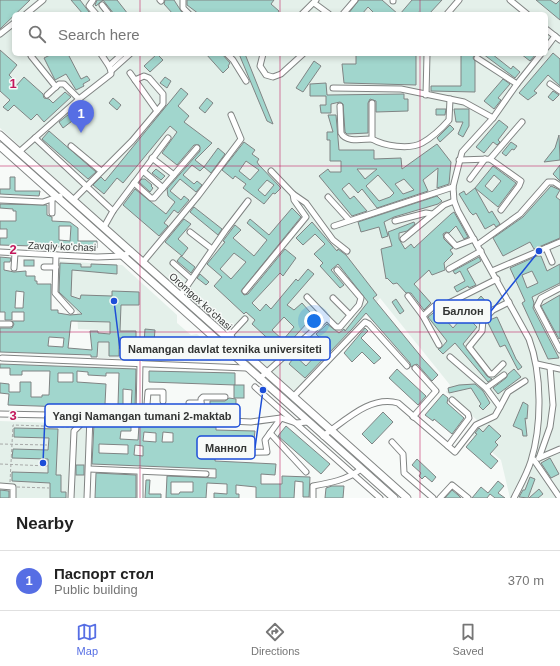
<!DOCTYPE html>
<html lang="en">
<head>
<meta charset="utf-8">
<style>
	body { margin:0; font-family:Helvetica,sans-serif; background:#f6f6f6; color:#222 }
	.you { position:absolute; left:314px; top:321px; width:14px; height:14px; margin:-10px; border:3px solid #fff; border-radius:50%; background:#1a73e8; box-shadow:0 0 0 6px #1a73e833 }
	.badge { display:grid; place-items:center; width:26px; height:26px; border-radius:50%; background:#566ee4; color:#fff; font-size:13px; font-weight:700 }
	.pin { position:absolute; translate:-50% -33px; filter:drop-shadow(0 1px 2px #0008) }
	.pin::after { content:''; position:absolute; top:21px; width:14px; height:12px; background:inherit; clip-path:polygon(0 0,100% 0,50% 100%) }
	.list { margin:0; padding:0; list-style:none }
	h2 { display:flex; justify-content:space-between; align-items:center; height:52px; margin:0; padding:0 16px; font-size:17px }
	h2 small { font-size:13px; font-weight:400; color:#767676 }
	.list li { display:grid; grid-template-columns:26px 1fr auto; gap:12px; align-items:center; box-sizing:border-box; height:60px; padding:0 16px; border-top:1px solid #e0e0e0 }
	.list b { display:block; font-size:15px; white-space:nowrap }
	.list p { margin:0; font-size:13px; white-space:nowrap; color:#767676 }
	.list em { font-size:13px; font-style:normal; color:#767676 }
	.icon { flex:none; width:22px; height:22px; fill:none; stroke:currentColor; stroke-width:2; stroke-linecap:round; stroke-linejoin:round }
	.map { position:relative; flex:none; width:560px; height:498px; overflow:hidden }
	.search { position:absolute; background:#fff; box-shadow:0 2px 6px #0003; left:12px; right:12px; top:12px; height:44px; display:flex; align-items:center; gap:10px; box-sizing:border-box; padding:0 14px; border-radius:6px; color:#767676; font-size:15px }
	.sheet { height:112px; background:#fff }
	nav { display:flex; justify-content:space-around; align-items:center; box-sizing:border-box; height:56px; border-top:1px solid #e0e0e0; background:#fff; font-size:11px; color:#767676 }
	nav a { display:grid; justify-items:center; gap:2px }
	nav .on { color:#566ee4 }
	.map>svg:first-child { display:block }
	.built { fill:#e4f0ea; fill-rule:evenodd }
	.building { fill:#a1d6cd; stroke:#808484; fill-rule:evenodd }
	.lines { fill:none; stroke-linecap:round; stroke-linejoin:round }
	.minor-casing { stroke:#818483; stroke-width:7 }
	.major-casing { stroke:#818483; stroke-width:9 }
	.path { stroke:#a7a9a8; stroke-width:1; stroke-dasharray:3 2; stroke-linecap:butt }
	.minor { stroke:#fff; stroke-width:5 }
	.major { stroke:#fff; stroke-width:7 }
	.grid { fill:none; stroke:#c2185b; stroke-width:1; stroke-opacity:0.55 }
	.labels { text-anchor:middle; stroke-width:3; stroke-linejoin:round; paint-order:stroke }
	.street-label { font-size:10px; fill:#333534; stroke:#f7faf8 }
	.grid-label { font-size:13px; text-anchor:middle; font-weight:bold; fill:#c2185b; stroke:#f7faf8; stroke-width:3; stroke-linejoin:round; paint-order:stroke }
	.leader { fill:none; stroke:#1d4ed8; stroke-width:1.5 }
	.callout-dot { fill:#1d4ed8; stroke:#f7faf8; stroke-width:1.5 }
	.callout { fill:#f7faf8; stroke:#1d4ed8; stroke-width:1.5 }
	.callout-label { font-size:11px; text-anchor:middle; font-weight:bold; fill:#333534 }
</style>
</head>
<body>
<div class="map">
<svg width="560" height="498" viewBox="0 0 560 498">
	<rect width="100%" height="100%" fill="#f7faf8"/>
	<g class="built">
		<path d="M0,0H560V498H510L501,460L467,431L477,420L446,392L450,385L380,298L334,352L294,391L185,297L0,128ZM14,14H546V54H14Z"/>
		<polygon points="57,261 122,265 177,315 177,323 191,335 197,334 222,356 221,361 98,358 99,330 78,329 77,312 55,291"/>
		<polygon points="0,421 83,424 87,429 84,498 0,498"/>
	</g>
	<g class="building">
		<polygon points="0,0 30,0 0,29"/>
		<polygon points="71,0 80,0 89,12 83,14"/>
		<polygon points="97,0 117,0 128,14 114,14 103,0 96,6 95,5"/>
		<polygon points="165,0 174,0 183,14 173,14 164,4"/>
		<polygon points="187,0 274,0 271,4 279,11 277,14 199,14 187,5"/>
		<polygon points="359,0 382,0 398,14 375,14 368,7 362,14 348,14"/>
		<polygon points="412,0 442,0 429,14 421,14 419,12 416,14 400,14"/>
		<polygon points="536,0 550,0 556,4 560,0 560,20"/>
		<polygon points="0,50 17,65 9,75 12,78 10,81 16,86 24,77 43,94 44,98 49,99 53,103 65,92 71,97 44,122 37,114 31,120 14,105 8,111 3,107 10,100 0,91"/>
		<polygon points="553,53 560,59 560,86 548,75 534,91 537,93 528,100 519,93"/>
		<polygon points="52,54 68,54 81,79 87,76 90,80 83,84 84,86 76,90 66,74 55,80 44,58"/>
		<polygon points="157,54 163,60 150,72 144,66"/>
		<polygon points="206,54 222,54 230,63 228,66 229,67 223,73"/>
		<polygon points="239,54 245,54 273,124 267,121"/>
		<polygon points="356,54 416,54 416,85 344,83 342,64 356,64"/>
		<polygon points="461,54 475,54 473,58 475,61 475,92 431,91 431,86 461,86"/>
		<polygon points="483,54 492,54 511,69 513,66 520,72 515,78"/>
		<polygon points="521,54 536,54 530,61"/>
		<polygon points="314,61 321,66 303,92 296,88"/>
		<polygon points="165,77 171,81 167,88 160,83"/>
		<polygon points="503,79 510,84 498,98 501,100 494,109 484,101"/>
		<polygon points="326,83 327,95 404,94 404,99 408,99 408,111 376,112 376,101 370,99 368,103 368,133 347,134 345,132 343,104 340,102 331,104 331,113 321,113 320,105 326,105 326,96 310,96 310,84"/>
		<polygon points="181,88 188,94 178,106 189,116 184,122 212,143 195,160 204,167 200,171 192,165 183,175 194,184 197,181 202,185 196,192 180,179 170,191 181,200 184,196 189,200 178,213 174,210 164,223 168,226 159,236 123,205 135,189 166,214 175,202 168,196 167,189 200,151 199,145 194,145 177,165 162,153 177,132 170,126 123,183 117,178 104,194 93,185 101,177 105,181"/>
		<polygon points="553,91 559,95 553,101 548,97"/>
		<polygon points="113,98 121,105 117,110 109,103"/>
		<polygon points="207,98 213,103 205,113 199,108"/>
		<polygon points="436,109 446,109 445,115 436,115"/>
		<polygon points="454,109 469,109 469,126 463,137 458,134 463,122 456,122"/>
		<polygon points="77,111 87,122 83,126 76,118 63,128 59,122 69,114 71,116"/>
		<path d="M328,115H336L339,150H374V159L401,158L402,169L437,144L451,162L449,184L437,188L438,168L423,180L428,191L377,208L362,189L358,193L349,183L342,189L350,199L354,196L367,211L352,216L319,176L328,169L330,172H341V161H330V140H327V132H333ZM357,169H377L365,179ZM378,175L394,193L390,197L379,201L366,186ZM404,179L414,190L403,194L395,184Z"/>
		<polygon points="499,120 508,127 498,140 500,142 497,145 493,142 484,153 476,147"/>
		<polygon points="450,125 454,129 440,142 437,138"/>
		<polygon points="49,131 96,172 88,179 42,139"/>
		<polygon points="559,135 560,160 544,162 555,148"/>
		<path d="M244,142L255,150L252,154L259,159L257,162L259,165L281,188L275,194L273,193L264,204L243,188L246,184L235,176L233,179L222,170ZM246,161L259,170L250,180L239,171ZM267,180L274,185L265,196L258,190Z"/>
		<polygon points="511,142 517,146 514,150 512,149 506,156 502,153"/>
		<polygon points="218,148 225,154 211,173 204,167"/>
		<polygon points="560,165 560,181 553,174"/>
		<path d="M493,166L516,183L498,207L475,188ZM494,175L501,181L492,192L485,186Z"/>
		<polygon points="156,169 165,176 161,180 152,173"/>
		<polygon points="10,177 15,177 15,191 40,191 39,196 0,194 0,189 10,189"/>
		<polygon points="142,179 145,179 152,185 151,186 153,188 150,192 139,182"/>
		<polygon points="551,186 560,190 556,197 560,200 560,238 534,249 530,242 503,256 493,238 523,217"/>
		<polygon points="475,188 489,213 492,211 500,224 496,227 494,224 485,229 476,213 473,215 470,212 459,194 464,191 466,195"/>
		<polygon points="437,196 442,201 438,204 394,217 384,222 388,236 382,238 379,227 361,232 358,222"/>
		<path d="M0,204L47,205V215L52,217V221L70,222L78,228V241H97V248L0,245V238H7V229H0V221H16V211H13V209L0,208ZM59,226H71L70,241L59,240Z"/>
		<polygon points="194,207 222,229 218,235 190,212"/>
		<path d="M292,208L301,217L241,291L244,295L248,294L285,249L296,258L283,276L280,273L252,303L260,311L266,304L271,309L296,279L298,281L308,269L314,274L287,305L294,310L302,303L318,321L311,327L307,323L279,354L274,350L277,347L252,324L255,320L246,312L244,314L214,286L222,277L207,264L225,242L223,241L235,225L241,230L233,238L254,256L267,240L247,223L250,219L269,235ZM234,253L246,262L231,279L220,269ZM284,317L294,327L283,340L272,330Z"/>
		<polygon points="454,212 468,237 464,239 456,226 449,233 446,232 443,234 444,239 453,248 450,250 453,254 444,263 445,270 432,275 429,270 414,284 431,303 424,310 411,293 406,293 397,283 393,284 387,278 386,279 381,249 392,246 388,232 414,222 415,224 407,231 399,233 399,239 405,249 411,244 414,248 451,214"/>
		<polygon points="184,219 191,224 178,239 188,248 182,256 165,242"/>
		<polygon points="312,222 337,251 338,249 346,255 377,295 373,298 423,359 438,375 432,381 417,364 411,367 410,363 366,313 352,329 305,378 289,364 292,360 290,357 293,354 306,366 326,344 316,334 327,324 339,333 344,329 345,331 368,302 338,264 331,270 344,285 340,288 320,266 323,263 314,254 325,244 315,234 303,245 296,238"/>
		<polygon points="181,256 195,267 191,273 177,261"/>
		<path d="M537,256H541L547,271L560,264V283L532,297L534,303L533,308L559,358L548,359L522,303L525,301L510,268ZM532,271L538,283L527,288L522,275Z"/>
		<path d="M0,257L11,258L10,262H4V270L14,272L26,271V276H35V281H37V284H51V310H58V313L70,315L82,314L59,292L60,263L81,264V267H91V264L117,265V274L72,270L71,296L80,299L81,295L112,296V291L139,292V305H121L120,331H136V339L119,338V356H109V342H98L97,357H91V355L0,352V328H12L14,324L12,321H24V312H12V320H5V312H0ZM16,291L24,292L23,308H15ZM71,321L110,322V334L98,333V331H90L92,350L68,348ZM49,337L64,338L63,347L48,346Z"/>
		<polygon points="479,257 481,261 467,269 476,285 469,288 468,286 457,292 454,287 465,281 460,271 455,274 453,271"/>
		<rect x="24" y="260" width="10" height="6"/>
		<polygon points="200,274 209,282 206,285 197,278"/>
		<polygon points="560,295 560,338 559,339 541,306"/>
		<polygon points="481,296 489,305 472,322 477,327 463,344 487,376 492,379 488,382 455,343 443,354 438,349 441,348 447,341 428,317 437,310 453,328"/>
		<polygon points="396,299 404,311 400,314 392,302"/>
		<polygon points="497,317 516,359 522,367 518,370 505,345 500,347 487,321"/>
		<polygon points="365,328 368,331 361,338 381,358 374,364 362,352 352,362 344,353"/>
		<polygon points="145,329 155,330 154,341 168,342 167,357 143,356"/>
		<path d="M0,364L136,369L135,409H131L132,390L123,389V409L8,405L9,394L0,393V383L9,384V392H20V382H31V397H42V395H49L50,371H22V375H10V368H0ZM77,371L88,372V375L106,376V373H119L118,405L105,404L106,384L77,382ZM58,373H73V382H58Z"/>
		<polygon points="397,369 426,396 418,405 389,378"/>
		<polygon points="514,369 521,377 498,394 493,388 506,378 508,374"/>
		<polygon points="149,371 235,373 235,385 149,382"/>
		<polygon points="475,384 483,391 490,403 483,410 479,406 481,404 471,388 449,393 448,388 459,385"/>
		<rect x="234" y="385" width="10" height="13"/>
		<polygon points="443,394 448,398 447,403 464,418 452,434 434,419 433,421 425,415"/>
		<polygon points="229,398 236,399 236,410 210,409 210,401 225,401"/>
		<polygon points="523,402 528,405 527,419 525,418 527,436 523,436 522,430 513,426"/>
		<polygon points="383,412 393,422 372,444 362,434"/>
		<path d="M94,423L131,424V431H121L120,439L138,440L139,425L216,427V430L255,431L254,440L216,439L215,461L276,464L275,475L261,474V484H282V476L310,477L309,497H303V482L295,481L294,498H256V487L236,485V494H239V498H214V493L227,494V484L207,483L206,498H166L167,476L216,478V469L92,464ZM144,432L156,433V442L143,441ZM163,432L173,433V442H162ZM99,444L128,445V454L99,453ZM135,445L143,446V456L134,455ZM171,482H193V492H180L179,494H171Z"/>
		<polygon points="489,425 501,436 495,442 498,445 490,454 498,461 491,469 466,447 477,434 475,433 479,428 483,432"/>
		<polygon points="286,426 330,464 321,474 278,436"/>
		<polygon points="14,428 58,429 56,475 61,475 61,492 66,492 66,498 50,498 50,483 12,481 12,472 48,473 48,459 12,458 13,449 48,450 49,438 14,437"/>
		<polygon points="550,458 559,474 551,478 541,463"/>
		<polygon points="417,459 436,477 432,482 425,476 422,479 419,476 421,473 412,465"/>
		<rect x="76" y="465" width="8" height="10"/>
		<polygon points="96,473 136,475 136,498 95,498"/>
		<polygon points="530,477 535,479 528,498 519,497 523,490 525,490"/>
		<polygon points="146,480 150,480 149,494 161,494 161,498 145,498"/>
		<polygon points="498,481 504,486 498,493 505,498 495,498 490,494 487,498 472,498 481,487 488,493"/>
		<polygon points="332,486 344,486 343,498 325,498 326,488"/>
		<polygon points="539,489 543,494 538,498 529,498"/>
		<polygon points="0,490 9,491 9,498 0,498"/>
		<polygon points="452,490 458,495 461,498 445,498"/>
	</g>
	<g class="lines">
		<g class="minor-casing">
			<g id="minor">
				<polyline points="93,0 89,6 96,14"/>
				<polyline points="160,0 161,1"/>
				<polyline points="183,0 183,8 189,14"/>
				<polyline points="510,0 527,14"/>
				<polyline points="393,1 393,0"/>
				<polyline points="314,3 329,14"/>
				<polyline points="102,5 109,14"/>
				<polyline points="26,14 43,0"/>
				<polyline points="302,14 316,0"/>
				<polyline points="343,14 355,0"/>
				<polyline points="447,14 459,0"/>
				<polyline points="546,29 560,40"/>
				<polyline points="0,34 14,23"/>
				<polyline points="546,48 555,36"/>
				<polyline points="101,54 109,66"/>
				<polyline points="227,54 233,60 246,81"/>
				<polyline points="263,54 260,66 266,75 273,77 281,74 303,54"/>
				<polyline points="31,56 56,87"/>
				<polyline points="477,58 517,84"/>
				<polyline points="111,71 109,66 122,54"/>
				<polyline points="130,73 157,111"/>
				<polyline points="550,84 560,91"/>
				<polyline points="333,88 401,89 464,102 493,118"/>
				<polyline points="47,95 59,84 64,84 79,99"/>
				<polyline points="426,95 427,54"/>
				<path d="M372,103V139C384,146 409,150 422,143C431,138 442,128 449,120L450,99"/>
				<path d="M340,106L341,133C346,143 363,139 372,139"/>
				<polyline points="35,138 113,211"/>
				<polyline points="71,146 101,171"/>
				<polyline points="19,152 79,99 111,74 111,71 130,54"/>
				<polyline points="152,158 174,175"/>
				<polyline points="490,159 521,181 519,186 501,210"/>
				<polyline points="459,160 490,159 522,122"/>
				<polyline points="143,171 163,188"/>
				<polyline points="271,171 293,194 306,203 333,240 347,251"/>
				<polyline points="470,179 485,159"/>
				<polyline points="134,183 151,198 154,198 197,148"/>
				<polyline points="328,197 349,220"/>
				<polyline points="0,200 43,202 60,196"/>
				<polyline points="73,200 132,141 163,104 163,94 149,78 144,76 135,80"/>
				<polyline points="52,213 52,200"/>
				<polyline points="395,221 426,213 432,214"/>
				<polyline points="334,226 453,187"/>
				<polyline points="104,227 113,211 168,138"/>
				<polyline points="190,232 212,249"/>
				<polyline points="447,236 456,246 474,239"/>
				<polyline points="403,239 444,205 454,201"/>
				<polyline points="477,245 520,214 548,182 554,182 560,186"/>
				<polyline points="546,248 552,262"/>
				<polyline points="0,252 97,257 123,256 131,251"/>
				<polyline points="56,255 55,293 71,311"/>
				<polyline points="143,262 198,196 241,139 231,115"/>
				<polyline points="173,263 191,279"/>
				<polyline points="44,267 56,267"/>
				<polyline points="14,268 15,253"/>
				<polyline points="449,269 481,251"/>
				<polyline points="492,271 560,242"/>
				<polyline points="185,288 227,328 235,343"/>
				<polyline points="560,288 541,298 537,306 560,350"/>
				<polyline points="245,291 306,217 294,200 293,194"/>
				<polyline points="180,296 225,231 248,201"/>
				<polyline points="408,296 423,316"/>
				<polyline points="307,297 327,318"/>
				<polyline points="333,298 350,315"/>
				<polyline points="0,324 10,324"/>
				<polyline points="231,334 245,319"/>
				<polyline points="439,345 423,316 434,306 443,306 497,279"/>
				<polyline points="2,358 246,368"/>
				<polyline points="503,364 493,374 490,374 469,347 482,331 483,320 493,310 509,302"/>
				<polyline points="537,364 560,369"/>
				<polyline points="259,379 327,318 336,327 340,327 359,305 361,298 337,270"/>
				<polyline points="255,387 380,498"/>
				<polyline points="486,388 504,375"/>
				<polyline points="294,396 365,322 369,324 407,366"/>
				<polyline points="189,403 201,403"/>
				<polyline points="500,407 508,392 525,381"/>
				<polyline points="0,414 146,417 251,422 281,418 296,423 308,422"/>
				<polyline points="139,417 140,363"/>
				<polyline points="146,417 148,392 163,392 163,401"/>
				<polyline points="413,417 436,391 415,368"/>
				<polyline points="201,420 201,399 203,397 225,397"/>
				<polyline points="270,433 306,472"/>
				<path d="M323,436C345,421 370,395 398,403L455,452L476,425L495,416L500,407L486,388L450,357"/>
				<polyline points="392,442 403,454 404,473 433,498"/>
				<polyline points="448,446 469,418 468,414 452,400"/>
				<polyline points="224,453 267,452 265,440 281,418"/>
				<polyline points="539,458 550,427 553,405 550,367"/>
				<polyline points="539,458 560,449"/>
				<polyline points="534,460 560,498"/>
				<polyline points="89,469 206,474"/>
				<polyline points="0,486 13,487 13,498"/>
				<polyline points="71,498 74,431 83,422 87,416"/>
				<polyline points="87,498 90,416"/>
				<polyline points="140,498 140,471"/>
				<path d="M313,498V486C330,483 347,480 361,469"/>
				<polyline points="440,498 452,485 468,498"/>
				<path d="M514,498C520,486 527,474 531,461C542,425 542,374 529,339L458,211L454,201L453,187L462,152L493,118L517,84L541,54"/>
			</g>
		</g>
		<g class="major-casing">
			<g id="major">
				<polyline points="0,135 407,498"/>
				<polyline points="0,146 394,498"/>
			</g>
		</g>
		<g class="path">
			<polyline points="0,444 47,445"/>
			<polyline points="0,464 48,466"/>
			<polyline points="10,482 13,425 70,427"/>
			<polyline points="17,487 49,488"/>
		</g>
		<use href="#minor" class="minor"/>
		<use href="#major" class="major"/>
	</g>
	<path class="grid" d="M140,0V14M280,0V14M420,0V14M140,54V498M280,54V498M420,54V498M0,166H560M0,332H560"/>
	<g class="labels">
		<g class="street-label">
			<text transform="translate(62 246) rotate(2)" y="4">Zavqiy koʻchasi</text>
			<text transform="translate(201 301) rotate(42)" y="4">Oromgox ko‘chasi</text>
		</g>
	</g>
	<g class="grid-label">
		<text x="13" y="88">1</text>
		<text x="13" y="254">2</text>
		<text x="13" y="420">3</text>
	</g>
	<path class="leader" d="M539 251L491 311M114 301L120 349M43 463L45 416M263 390L255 448"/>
	<g class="callout-dot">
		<circle cx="539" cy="251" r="4"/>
		<circle cx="114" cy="301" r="4"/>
		<circle cx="43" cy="463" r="4"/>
		<circle cx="263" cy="390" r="4"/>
	</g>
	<g class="callout">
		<rect x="434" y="300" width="57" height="23" rx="4"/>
		<rect x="120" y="337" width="210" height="23" rx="4"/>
		<rect x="45" y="404" width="195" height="23" rx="4"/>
		<rect x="197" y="436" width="58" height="23" rx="4"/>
	</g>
	<g class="callout-label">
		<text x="463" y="315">Баллон</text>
		<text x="225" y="353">Namangan davlat texnika universiteti</text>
		<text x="142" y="420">Yangi Namangan tumani 2-maktab</text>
		<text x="226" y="452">Маннол</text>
	</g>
</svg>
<div class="you"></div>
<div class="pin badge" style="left:81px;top:133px">1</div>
<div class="search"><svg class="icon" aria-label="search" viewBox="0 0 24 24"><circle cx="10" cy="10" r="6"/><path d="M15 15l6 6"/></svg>Search here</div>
</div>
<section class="sheet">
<h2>Nearby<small></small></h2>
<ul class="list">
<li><span class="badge">1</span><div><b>Паспорт стол</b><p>Public building</p></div><em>370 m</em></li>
</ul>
</section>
<nav>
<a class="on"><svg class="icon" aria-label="map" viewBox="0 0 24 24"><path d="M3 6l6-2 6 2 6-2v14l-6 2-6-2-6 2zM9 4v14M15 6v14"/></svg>Map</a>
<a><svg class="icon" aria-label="directions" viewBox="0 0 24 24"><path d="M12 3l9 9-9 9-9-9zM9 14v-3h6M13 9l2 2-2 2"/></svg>Directions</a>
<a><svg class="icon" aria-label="saved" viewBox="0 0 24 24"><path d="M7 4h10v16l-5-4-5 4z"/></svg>Saved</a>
</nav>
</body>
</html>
